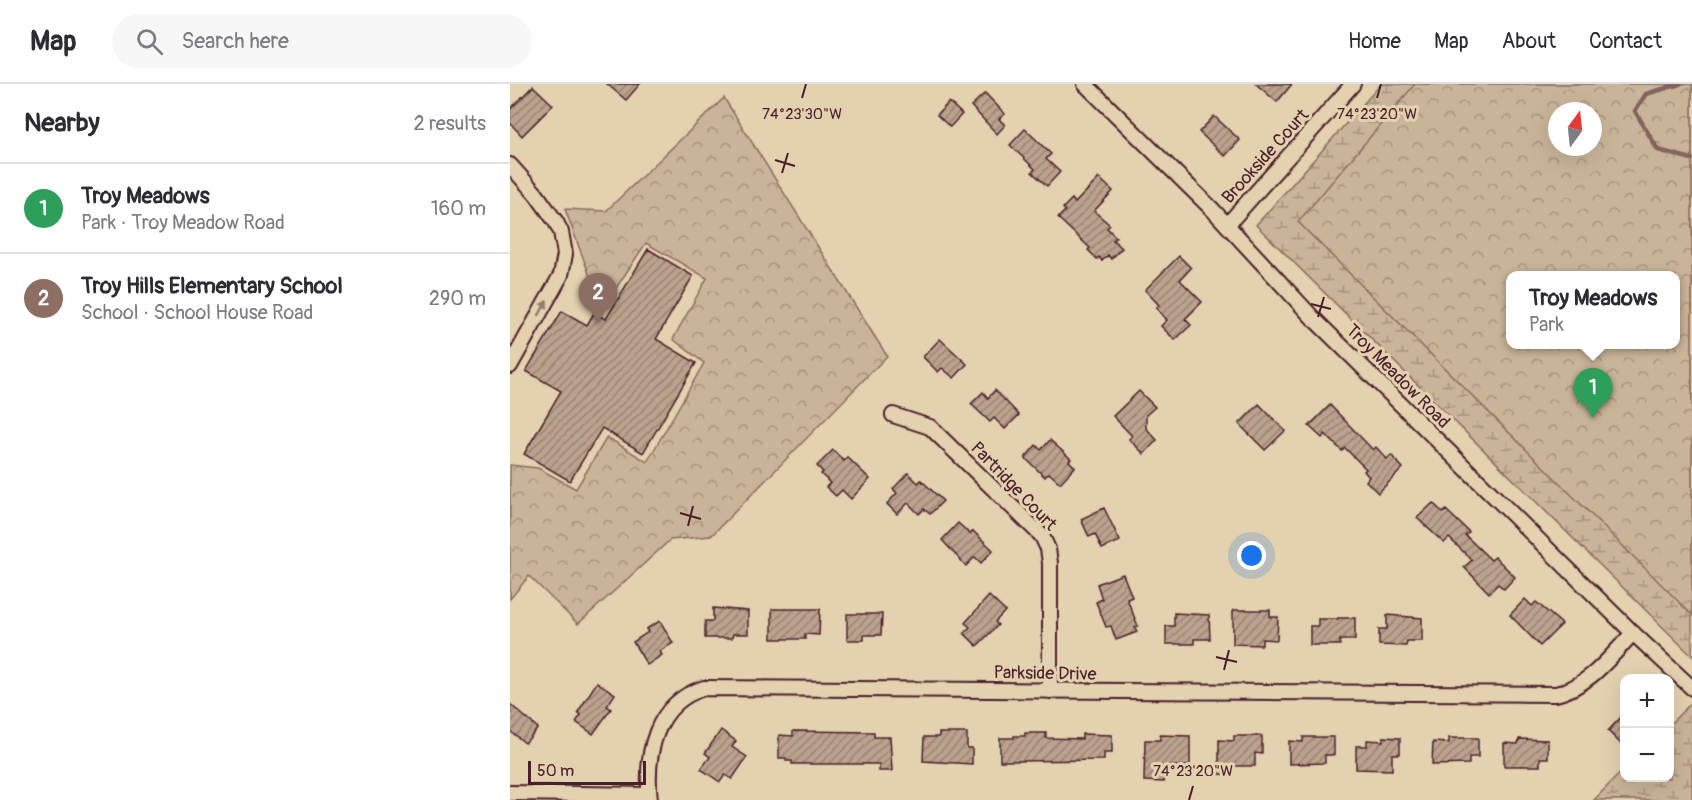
<!DOCTYPE html>
<html lang="en">
<head>
<meta charset="utf-8">
<style>
	body { margin:0; font-family:Pangolin,sans-serif; background:#f7f7f7; color:#2b2b33 }
	.controls { position:absolute; right:18px; bottom:18px; display:grid; overflow:hidden; border-radius:12px; box-shadow:0 6px 24px #0002 }
	.controls button { width:54px; height:54px; display:grid; place-items:center; padding:0; border:0; border-bottom:2px solid #e1e1e2; background:#fff; color:#2b2b33; font:30px sans-serif }
	.compass { position:absolute; left:1038px; top:18px; width:54px; height:54px; border-radius:50%; background:#fff; box-shadow:0 6px 24px #0002; rotate:15deg }
	.scale { position:absolute; left:18px; bottom:15px; width:118px; box-sizing:border-box; padding-left:6px; border:3px solid #4a1f2b; border-top:0; font-size:16px; line-height:21px; white-space:nowrap; color:#4a1f2b; -webkit-text-stroke:4px #e3d1af; paint-order:stroke }
	.you { position:absolute; left:742px; top:472px; width:21px; height:21px; margin:-15px; border:4px solid #fff; border-radius:50%; background:#1a73e8; box-shadow:0 0 0 9px #1a73e833 }
	.badge { display:grid; place-items:center; width:39px; height:39px; border-radius:50%; background:#d1495b; color:#fff; font-size:20px; font-weight:700 }
	.pin { position:absolute; translate:-50% -50px; filter:drop-shadow(0 2px 3px #0008) }
	.pin::after { content:''; position:absolute; top:32px; width:21px; height:18px; background:inherit; clip-path:polygon(0 0,100% 0,50% 100%) }
	.popup { position:absolute; left:996px; top:187px; width:174px; height:78px; box-sizing:border-box; display:grid; place-content:center; border-radius:12px; background:#fff; filter:drop-shadow(0 2px 4px #0005); font-size:20px; white-space:nowrap; color:#7c7c81 }
	.popup b { font-size:22px; color:#2b2b33 }
	.popup::after { content:''; position:absolute; left:50%; top:100%; margin-left:-12px; border:12px solid transparent; border-top-color:#fff }
	.list { margin:0; padding:0; list-style:none }
	h2 { display:flex; justify-content:space-between; align-items:center; height:78px; margin:0; padding:0 24px; font-size:26px }
	h2 small { font-size:20px; font-weight:400; color:#7c7c81 }
	.list li { display:grid; grid-template-columns:39px 1fr auto; gap:18px; align-items:center; box-sizing:border-box; height:90px; padding:0 24px; border-top:2px solid #e1e1e2 }
	.list b { display:block; font-size:22px; white-space:nowrap }
	.list p { margin:0; font-size:20px; white-space:nowrap; color:#7c7c81 }
	.list em { font-size:20px; font-style:normal; color:#7c7c81 }
	.icon { flex:none; width:33px; height:33px; fill:none; stroke:currentColor; stroke-width:2; stroke-linecap:round; stroke-linejoin:round }
	.map { position:relative; flex:none; width:1182px; height:716px; overflow:hidden }
	header { display:flex; align-items:center; gap:36px; box-sizing:border-box; height:84px; padding:0 30px; background:#fff; border-bottom:2px solid #e1e1e2 }
	header strong { font-size:28px }
	nav { display:flex; gap:33px; margin-inline-start:auto; font-size:21px }
	.search { width:420px; height:54px; background:#f7f7f7; display:flex; align-items:center; gap:15px; box-sizing:border-box; padding:0 21px; border-radius:33px; color:#7c7c81; font-size:22px }
	main { display:flex }
	aside { flex:1; background:#fff }
	.map>svg:first-child { display:block }
	.wetland { fill:url(#wetland-marsh); stroke:#8a6a62; stroke-width:1.5; fill-rule:evenodd }
	.park { fill:url(#park-crowns); stroke:#8a6a62; stroke-width:1.5; fill-rule:evenodd }
	.lines { fill:none; stroke-linecap:round; stroke-linejoin:round }
	.stream { stroke:#84625d; stroke-width:4.5 }
	.building { fill:url(#building-hatch); stroke:#4a1f2b; stroke-width:1.5 }
	.minor-casing { stroke:#4a1f2b; stroke-width:18 }
	.minor { stroke:#e3d1af; stroke-width:14 }
	.oneway { fill:#96786d }
	.ticks { fill:none; stroke:#4a1f2b; stroke-width:2 }
	.labels { text-anchor:middle; stroke-width:6; stroke-linejoin:round; paint-order:stroke }
	.street-label { font-size:18px; fill:#4a1f2b; stroke:#e3d1af }
	.ticks-label { font-size:15px; text-anchor:middle; fill:#4a1f2b; stroke:#e3d1af; stroke-width:6; stroke-linejoin:round; paint-order:stroke }
</style>
</head>
<body>
<header>
<strong>Map</strong>
<div class="search"><svg class="icon" aria-label="search" viewBox="0 0 24 24"><circle cx="10" cy="10" r="6"/><path d="M15 15l6 6"/></svg>Search here</div>
<nav><a>Home</a><a>Map</a><a>About</a><a>Contact</a></nav>
</header>
<main>
<aside>
<h2>Nearby<small>2 results</small></h2>
<ul class="list">
<li><span class="badge" style="background:#2e9e5b">1</span><div><b>Troy Meadows</b><p>Park · Troy Meadow Road</p></div><em>160 m</em></li>
<li><span class="badge" style="background:#8d6e63">2</span><div><b>Troy Hills Elementary School</b><p>School · School House Road</p></div><em>290 m</em></li>
</ul>
</aside>
<div class="map">
<svg width="1182" height="716" viewBox="0 0 1182 716">
	<defs>
		<pattern id="wetland-marsh" width="20" height="14" patternUnits="userSpaceOnUse" patternTransform="scale(1.5)"><rect width="20" height="14" fill="#cab499"/><path d="M1 5h8M5 5V1M11 12h8M15 12V8" fill="none" stroke="#a6927d"/></pattern>
		<pattern id="park-crowns" width="20" height="18" patternUnits="userSpaceOnUse" patternTransform="scale(1.5)"><rect width="20" height="18" fill="#cab499"/><path d="M2 6a3 3 0 1 1 6 0M12 15a3 3 0 1 1 6 0" fill="none" stroke="#a6927d"/></pattern>
		<pattern id="building-hatch" width="6" height="6" patternUnits="userSpaceOnUse" patternTransform="scale(1.5)"><rect width="6" height="6" fill="#bba28d"/><path d="M-1 1l2-2M0 6l6-6M5 7l2-2" fill="none" stroke="#9a8373"/></pattern>
	</defs>
	<rect width="100%" height="100%" fill="#e3d1af"/>
	<filter id="ink" filterUnits="userSpaceOnUse"><feTurbulence type="fractalNoise" baseFrequency=".0167" numOctaves="2"/><feDisplacementMap in="SourceGraphic" scale="12" xChannelSelector="R" yChannelSelector="G"/><feConvolveMatrix kernelMatrix="1 2 1 2 8 2 1 2 1" color-interpolation-filters="sRGB"/></filter>
	<g filter="url(#ink)">
		<g class="wetland">
			<path d="M871,0H1182V572L746,141ZM1047,27H1083V63H1047ZM1000,192H1166V260H1000Z"/>
			<polygon points="1182,618 1182,716 1084,716 1114,685 1114,694 1160,694 1160,640"/>
		</g>
		<g class="park">
			<path d="M905,0H1182V531L788,138ZM1047,27H1083V63H1047ZM1000,192H1166V260H1000Z"/>
			<polygon points="214,14 377,272 201,452 160,456 68,540 19,492 0,515 0,381 28,384 66,405 97,353 137,378 194,279 163,255 197,194 136,159 92,225 55,125 96,127"/>
		</g>
		<g class="lines">
			<polyline class="stream" points="1170,0 1136,10 1125,27 1148,66 1182,75"/>
		</g>
		<g class="building">
			<polygon points="97,0 130,0 116,16"/>
			<polygon points="746,0 782,0 767,18"/>
			<polygon points="23,2 43,21 12,52 0,39 0,25"/>
			<polygon points="475,9 495,30 489,35 495,41 487,50 461,22"/>
			<polygon points="439,18 452,30 440,43 427,31"/>
			<polygon points="704,32 730,56 715,72 689,48"/>
			<polygon points="515,45 541,70 536,75 550,88 537,102 522,88 525,85 500,61"/>
			<polygon points="589,94 603,107 584,127 600,141 597,144 606,153 603,156 612,164 601,175 598,171 592,177 589,173 587,175 578,166 580,164 548,134 555,127 553,124 562,115 565,119"/>
			<polygon points="138,165 183,192 146,255 186,279 133,369 92,344 60,397 14,370 51,307 16,287 52,227 77,241 84,229 96,235"/>
			<polygon points="669,172 681,184 670,196 692,218 675,235 681,241 665,256 651,242 657,236 646,224 649,221 635,206"/>
			<polygon points="430,255 457,280 444,294 432,284 428,288 413,273"/>
			<polygon points="485,306 509,331 495,345 484,334 480,338 461,320 473,308 478,314"/>
			<polygon points="629,307 645,323 636,331 636,344 647,356 634,370 619,355 622,352 603,332"/>
			<polygon points="749,320 775,347 755,366 729,340"/>
			<polygon points="820,321 863,366 866,363 877,375 881,371 893,384 868,409 856,397 859,393 854,387 856,385 835,364 832,367 815,350 812,354 799,342"/>
			<polygon points="540,356 561,375 559,377 565,383 550,399 539,389 535,393 515,374 526,361 531,366"/>
			<polygon points="323,366 334,377 337,373 360,395 341,415 332,406 326,412 316,403 320,399 311,390 313,388 307,382"/>
			<polygon points="398,389 408,399 411,396 433,417 420,430 414,425 409,430 398,419 387,430 377,420 387,409 383,405"/>
			<polygon points="923,419 933,429 936,426 959,448 955,451 981,476 985,473 1005,493 994,505 988,500 979,509 954,483 962,476 939,454 934,459 907,434"/>
			<polygon points="594,424 610,457 592,465 585,450 579,453 571,435"/>
			<polygon points="448,439 460,450 463,447 483,466 471,479 465,473 456,482 432,456"/>
			<polygon points="613,490 622,513 617,515 628,542 625,543 627,548 606,556 601,542 596,543 586,518 592,515 587,500"/>
			<polygon points="479,512 495,527 485,538 488,541 467,562 454,549 460,543 455,539"/>
			<polygon points="1015,515 1022,522 1026,518 1052,540 1030,562 1000,531"/>
			<polygon points="203,524 238,527 238,550 223,550 222,554 195,554 195,537 203,537"/>
			<polygon points="262,525 310,525 309,551 295,550 295,555 262,555"/>
			<polygon points="723,526 760,526 760,533 768,533 767,556 752,555 752,561 723,560"/>
			<polygon points="664,529 699,531 700,555 684,555 684,560 656,560 656,542 664,542"/>
			<polygon points="337,530 372,530 371,551 354,551 354,556 337,556"/>
			<polygon points="877,531 912,534 912,557 897,557 896,562 869,561 869,545 877,545"/>
			<polygon points="828,534 845,534 845,556 830,556 830,561 800,561 800,542 808,542 808,535 828,535"/>
			<polygon points="150,537 163,559 150,567 152,571 137,581 123,558 138,548 136,545"/>
			<polygon points="87,598 105,610 97,622 101,625 83,650 66,638 71,631 68,628"/>
			<polygon points="0,620 28,644 15,659 0,647"/>
			<polygon points="1114,630 1114,663 1098,647"/>
			<polygon points="211,646 226,657 222,663 237,673 222,695 215,691 210,698 191,685 200,673 195,669"/>
			<polygon points="283,647 364,648 364,653 380,653 382,687 369,687 369,680 282,680 282,677 276,677 276,674 269,674 269,651 283,652"/>
			<polygon points="429,649 457,649 457,664 462,664 462,680 413,677 414,653 429,653"/>
			<polygon points="515,649 536,649 536,654 572,655 572,650 602,651 602,669 594,669 594,676 490,677 490,654 504,654 504,652 515,652"/>
			<polygon points="650,651 680,652 680,682 655,682 654,698 634,697 635,656 650,656"/>
			<polygon points="724,652 752,652 752,670 745,669 745,682 723,682 723,691 709,690 709,656 724,657"/>
			<polygon points="793,653 824,653 824,671 815,671 815,679 779,680 779,657 793,658"/>
			<polygon points="873,653 890,654 890,670 882,670 882,686 846,685 846,662 857,662 857,656 873,657"/>
			<polygon points="939,654 968,654 968,673 959,673 959,680 922,681 923,658 939,659"/>
			<polygon points="1009,655 1038,656 1038,674 1030,674 1030,682 994,682 994,659 1008,660"/>
		</g>
		<g class="lines">
			<g class="minor-casing">
				<g id="minor">
					<polyline points="575,0 703,126 803,234 1123,549 1182,604"/>
					<polyline points="0,81 26,110 46,138 51,148 55,170 51,191 0,282"/>
					<polyline points="717,141 843,0"/>
					<polyline points="383,331 420,343 532,452 538,465 540,479 540,607"/>
					<polyline points="0,709 139,711"/>
					<path d="M140,716C135,670 145,619 194,604L1046,610C1079,602 1100,573 1123,549"/>
				</g>
			</g>
			<use href="#minor" class="minor"/>
		</g>
		<defs><path id="oneway-solid" d="M-6-.8H1V-3.2L6.5 0L1 3.2V.8H-6Z" transform="scale(1.5)"/></defs>
		<use class="oneway" href="#oneway-solid" transform="translate(33 224) rotate(-61)"/>
	</g>
	<path class="ticks" d="M292,14L296,0M867,14L871,0M265,76L285,82M272,89L278,69M801,220L821,225M808,233L814,213M170,429L191,435M178,442L183,422M706,573L727,578M714,586L719,566M679,716L683,702"/>
	<g class="labels">
		<g class="street-label">
			<text transform="translate(755 72) rotate(-48)" y="6">Brookside Court</text>
			<text transform="translate(888 292) rotate(45)" y="6">Troy Meadow Road</text>
			<text transform="translate(504 402) rotate(46)" y="6">Partridge Court</text>
			<text transform="translate(535 589) rotate(1)" y="6">Parkside Drive</text>
		</g>
	</g>
	<g class="ticks-label">
		<text x="292" y="35">74°23'30"W</text>
		<text x="867" y="35">74°23'20"W</text>
		<text x="683" y="692">74°23'20"W</text>
	</g>
</svg>
<div class="controls">
<button>+</button>
<button>−</button>
</div>
<svg class="compass" viewBox="-18 -18 36 36"><path d="M0-13l5 13h-10z" fill="#e53935"/><path d="M0 13l5-13h-10z" fill="#7c7c81"/></svg>
<div class="scale">50 m</div>
<div class="you"></div>
<div class="pin badge" style="left:1083px;top:334px;background:#2e9e5b">1</div>
<div class="popup"><b>Troy Meadows</b>Park</div>
<div class="pin badge" style="left:88px;top:239px;background:#8d6e63">2</div>
</div>
</main>
</body>
</html>
